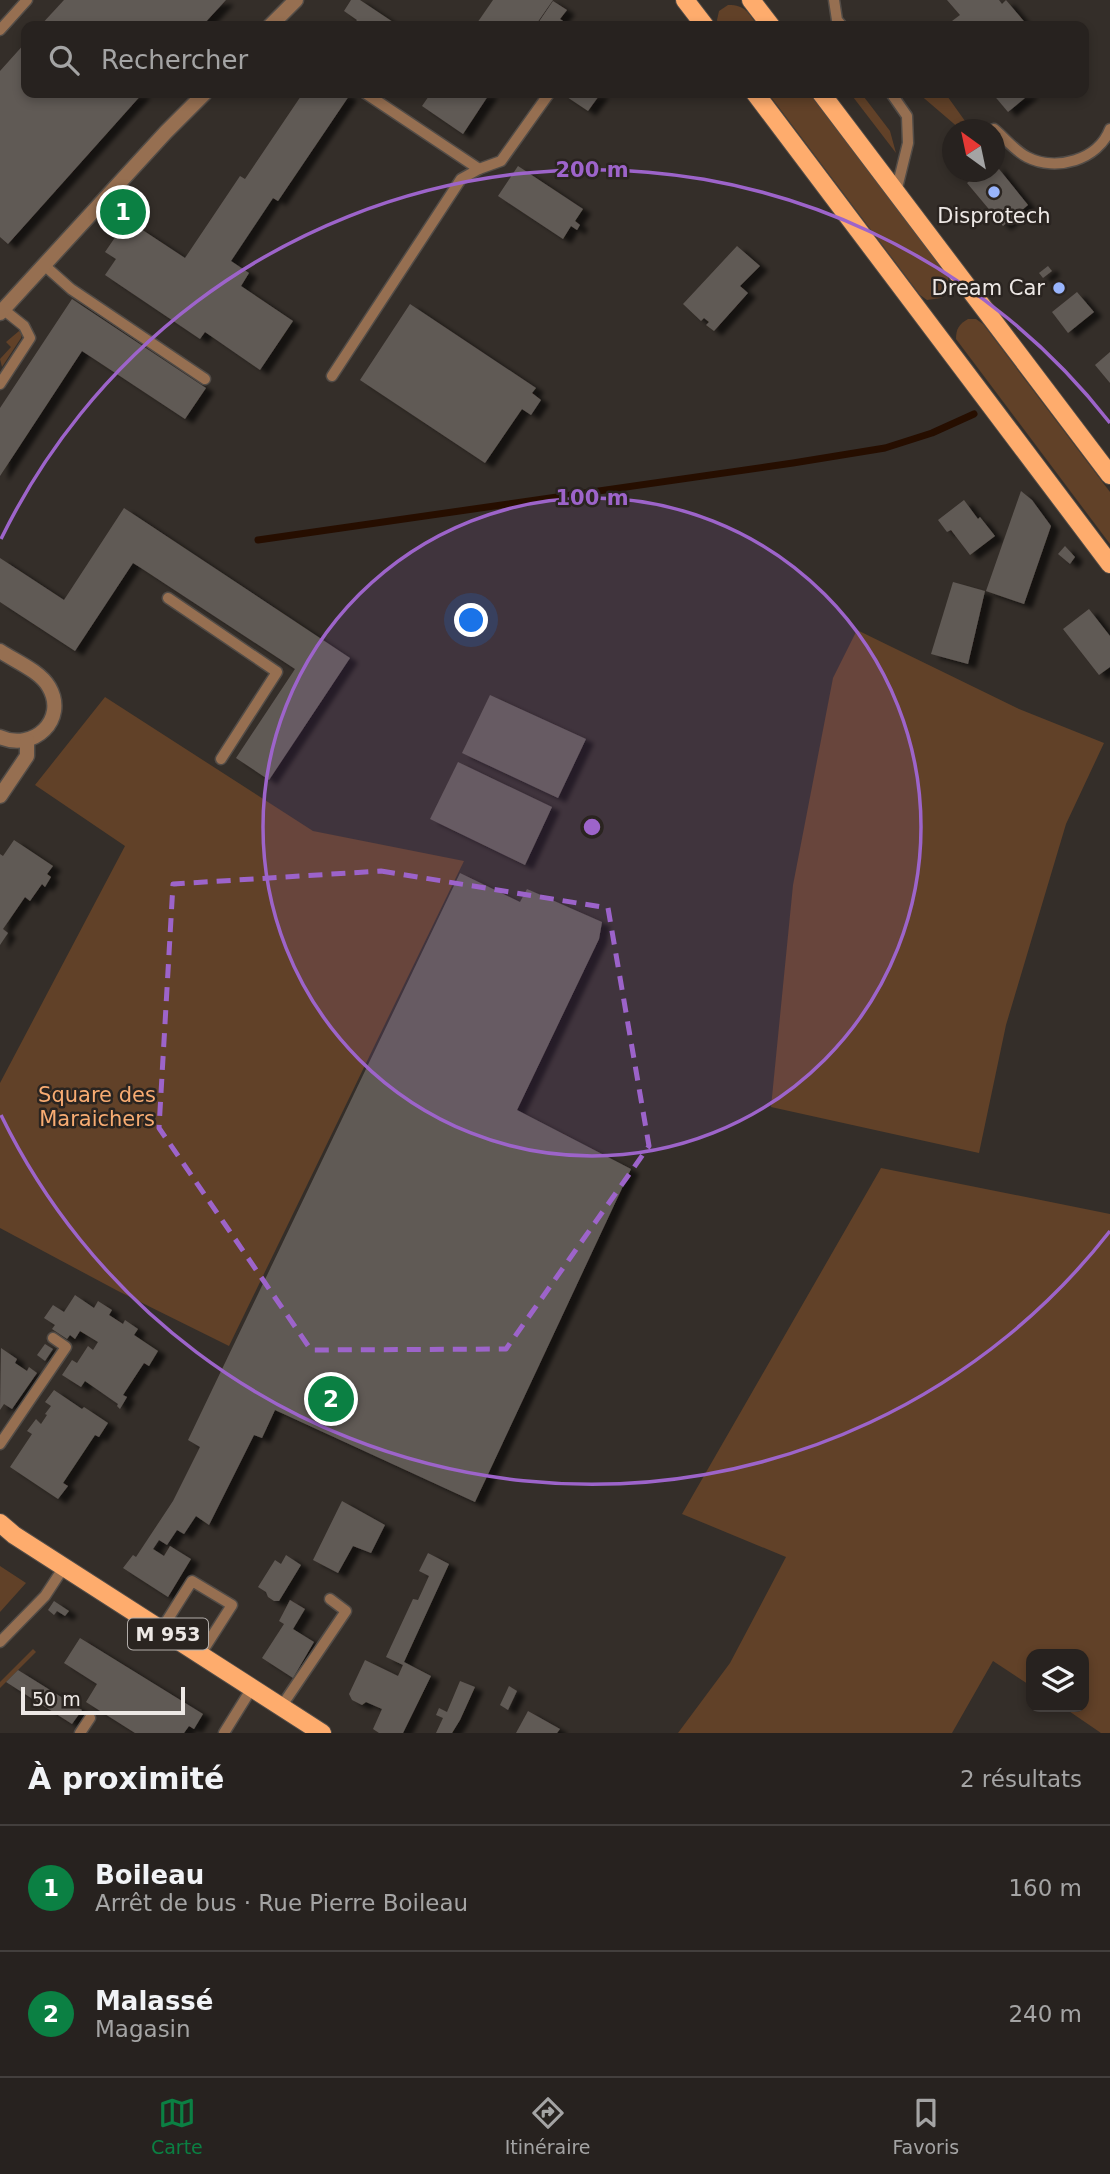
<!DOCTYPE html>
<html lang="fr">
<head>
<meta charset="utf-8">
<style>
	body { margin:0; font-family:"DejaVu Sans",sans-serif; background:#2f2a28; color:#f1f3f6 }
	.controls { position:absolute; right:21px; bottom:21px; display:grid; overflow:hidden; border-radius:14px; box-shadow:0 4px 10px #0003 }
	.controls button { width:63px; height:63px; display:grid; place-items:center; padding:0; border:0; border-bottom:2px solid #433f3d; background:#27221f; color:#f1f3f6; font:35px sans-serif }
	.compass { position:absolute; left:942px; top:119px; width:63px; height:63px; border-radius:50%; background:#27221f; box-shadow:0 4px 10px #0003; rotate:327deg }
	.scale { position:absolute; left:21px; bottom:18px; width:164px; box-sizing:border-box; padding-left:7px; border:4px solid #ede8e5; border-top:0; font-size:19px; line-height:24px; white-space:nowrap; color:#ede8e5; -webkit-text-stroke:5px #2a2420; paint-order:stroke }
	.you { position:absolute; left:472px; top:621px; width:24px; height:24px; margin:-18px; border:5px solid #fff; border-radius:50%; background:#1a73e8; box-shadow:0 0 0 10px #1a73e833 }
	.badge { display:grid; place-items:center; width:46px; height:46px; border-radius:50%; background:#0b8043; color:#fff; font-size:23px; font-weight:700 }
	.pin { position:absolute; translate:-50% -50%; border:4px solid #fff; box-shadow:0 2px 7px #0006 }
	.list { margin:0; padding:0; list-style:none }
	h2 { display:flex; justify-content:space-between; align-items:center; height:91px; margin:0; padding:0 28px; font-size:30px }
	h2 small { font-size:23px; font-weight:400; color:#a4a4a4 }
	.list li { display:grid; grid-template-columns:46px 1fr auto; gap:21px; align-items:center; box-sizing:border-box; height:126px; padding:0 28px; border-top:2px solid #433f3d }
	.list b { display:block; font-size:26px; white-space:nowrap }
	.list p { margin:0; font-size:23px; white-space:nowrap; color:#a4a4a4 }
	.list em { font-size:23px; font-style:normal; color:#a4a4a4 }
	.icon { flex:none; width:38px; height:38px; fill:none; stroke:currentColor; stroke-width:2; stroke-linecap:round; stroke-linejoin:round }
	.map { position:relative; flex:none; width:1110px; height:1733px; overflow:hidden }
	.search { position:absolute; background:#27221f; box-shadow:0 4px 10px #0003; left:21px; right:21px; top:21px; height:77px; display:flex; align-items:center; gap:18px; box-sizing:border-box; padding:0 24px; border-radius:14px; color:#a4a4a4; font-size:26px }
	.sheet { height:343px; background:#27221f }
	nav { display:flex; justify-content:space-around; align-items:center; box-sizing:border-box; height:98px; border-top:2px solid #433f3d; background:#27221f; font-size:19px; color:#a4a4a4 }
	nav a { display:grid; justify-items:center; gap:4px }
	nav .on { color:#0b8043 }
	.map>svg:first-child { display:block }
	.green { fill:#614128 }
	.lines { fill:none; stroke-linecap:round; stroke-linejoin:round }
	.stream { stroke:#260e00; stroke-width:7 }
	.building { fill:#615a55; filter:url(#shadow) }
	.service-casing { stroke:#524c47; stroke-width:13 }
	.minor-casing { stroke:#524c47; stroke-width:17 }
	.primary-casing { stroke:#524c47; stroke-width:20 }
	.service { stroke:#966f51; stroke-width:10 }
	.minor { stroke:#966f51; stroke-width:14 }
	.primary { stroke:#feac6d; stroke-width:18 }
	.marked { fill:none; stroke:#9d64ca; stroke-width:5; stroke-dasharray:14 9; stroke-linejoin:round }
	.ring { fill:none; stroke:#9d64ca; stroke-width:3.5 }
	.poi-dot { fill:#99b5fd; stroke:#2a2420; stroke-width:2.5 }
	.labels { text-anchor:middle; stroke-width:5; stroke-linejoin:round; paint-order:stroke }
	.shield { fill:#2a2420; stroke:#b2adaa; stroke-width:2 }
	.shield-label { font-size:19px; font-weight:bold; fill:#ede8e5 }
	.poi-label { font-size:21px; fill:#ede8e5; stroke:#2a2420 }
	.park-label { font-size:21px; fill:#f8ac72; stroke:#2a2420 }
	.centre { fill:#9d64ca; stroke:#2a2420; stroke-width:3.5 }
	.ring-label { font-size:21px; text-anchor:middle; font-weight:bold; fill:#9d64ca; stroke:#2a2420; stroke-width:5; stroke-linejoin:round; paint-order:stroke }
</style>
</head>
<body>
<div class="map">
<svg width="1110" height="1733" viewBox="0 0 1110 1733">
	<defs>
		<filter id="shadow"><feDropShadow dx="8" dy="4.5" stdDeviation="2" flood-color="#0009"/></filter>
	</defs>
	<rect width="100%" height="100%" fill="#342e29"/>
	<g class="green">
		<path d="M728,5C746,5 748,13 758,26H719L717,20L719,11Z"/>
		<path d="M768,93H809L947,273C950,285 949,290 941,298L927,300L920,295Z"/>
		<polygon points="850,93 861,93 890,131 896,153"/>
		<polygon points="918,93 945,93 970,128 960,129"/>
		<path d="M968,319H976L983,324L1110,492V544L956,339C956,329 959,324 968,319Z"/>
		<polygon points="19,331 22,334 21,338 2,367 0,359 11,347 6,342"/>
		<polygon points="857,630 1019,709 1104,743 1066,824 1006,1025 979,1153 771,1107 793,885 833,678"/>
		<polygon points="105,697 313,831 464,861 229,1346 118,1291 0,1228 0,1083 125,846 35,785"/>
		<polygon points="881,1168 1110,1214 1110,1733 1101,1733 1063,1707 1084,1707 1084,1654 1031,1654 1031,1686 993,1661 952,1733 678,1733 730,1663 786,1557 682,1514"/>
		<polygon points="0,1566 26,1583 0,1612"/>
		<polygon points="33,1649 36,1652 0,1688 0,1682"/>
	</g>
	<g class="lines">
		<polyline class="stream" points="258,540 793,463 885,448 932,433 974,414"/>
	</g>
	<g class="building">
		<polygon points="64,0 226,0 202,26 40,26"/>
		<polygon points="351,0 360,0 393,22 390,26 353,26 357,20 344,11"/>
		<polygon points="493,0 553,0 535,26 475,26"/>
		<polygon points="947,0 999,0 1002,4 1006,0 1028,26 956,26 952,21 960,15"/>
		<polygon points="553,1 567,10 560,19 571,26 536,26"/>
		<polygon points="26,42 26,93 143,93 8,244 0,237 0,71"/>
		<polygon points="303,93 344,93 349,96 278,201 273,198 231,261 249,273 241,286 293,321 260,370 205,332 200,339 105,275 116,259 105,252 125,223 135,230 138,227 185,258 240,176 245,179"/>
		<polygon points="431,93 490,93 463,134 422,106"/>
		<polygon points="561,93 601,93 588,111"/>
		<polygon points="992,93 1031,93 1008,112"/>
		<polygon points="995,164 1028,205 1003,226 967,183 980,172 995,172"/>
		<polygon points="518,166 583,209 575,221 580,225 577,230 571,226 563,239 498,196"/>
		<polygon points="737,246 760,266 740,286 748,293 714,331 706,325 709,322 704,318 701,321 683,304"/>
		<polygon points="1048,266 1052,271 1043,278 1039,273"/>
		<polygon points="1077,292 1094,312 1068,333 1052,312"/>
		<polygon points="72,299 206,388 185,419 82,351 0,476 0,408"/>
		<polygon points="410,304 536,388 532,393 541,400 531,415 522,409 485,463 360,380"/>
		<polygon points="1110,352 1110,383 1095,365"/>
		<polygon points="1021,491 1032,500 1051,526 1024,604 986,591"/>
		<polygon points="964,500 978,519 980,517 995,536 970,555 951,530 947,532 938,520"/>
		<polygon points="124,508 350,658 269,780 236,758 295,669 141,568 133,563 75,651 0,602 0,558 64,600"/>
		<polygon points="1065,546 1075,557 1070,564 1058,554"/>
		<polygon points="953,582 985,591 968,664 931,654"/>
		<polygon points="1089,609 1110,636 1110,667 1099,675 1063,629"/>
		<polygon points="490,695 586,739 558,798 462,753"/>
		<polygon points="458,762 552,807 525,865 430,819"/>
		<polygon points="14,840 53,866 47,874 51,877 45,887 42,884 30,901 25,897 3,929 8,933 0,945 0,854 3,856"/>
		<polygon points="460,873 520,902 527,889 602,922 599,939 517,1110 631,1169 475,1502 275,1410 262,1438 254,1435 209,1525 196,1516 184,1534 177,1530 167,1545 159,1540 153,1549 164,1556 170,1546 191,1559 168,1597 123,1568 133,1555 136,1557 173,1501 200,1447 188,1440"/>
		<polygon points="75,1295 94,1308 98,1301 112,1310 109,1315 123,1324 125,1320 138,1329 134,1335 158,1351 149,1366 144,1363 123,1395 127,1397 120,1409 117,1406 118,1404 85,1381 81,1387 62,1375 72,1360 77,1363 88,1346 93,1350 98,1342 80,1331 75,1339 70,1335 67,1339 52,1329 55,1325 44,1318 53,1305 64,1312"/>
		<polygon points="45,1344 53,1349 45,1361 37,1355"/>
		<polygon points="1,1348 17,1359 15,1363 27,1371 29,1367 37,1373 12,1409 4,1404 0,1410"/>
		<polygon points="54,1390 82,1409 84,1407 108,1423 99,1437 95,1435 63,1483 68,1486 58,1499 10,1467 32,1434 27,1431 36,1419 41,1424 47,1415 45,1414 51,1406 45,1402"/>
		<polygon points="342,1501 385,1525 371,1553 353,1546 338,1573 313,1560"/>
		<polygon points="428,1553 449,1564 404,1662 431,1676 403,1733 379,1733 373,1729 382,1709 366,1702 362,1705 352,1700 349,1694 365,1660 398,1676 403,1665 386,1657 413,1599 418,1600 429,1576 419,1571"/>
		<polygon points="286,1555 301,1565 279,1601 274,1601 268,1597 266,1592 258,1587 275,1560 281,1564"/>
		<polygon points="290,1600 305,1609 293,1629 314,1642 293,1678 262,1658 284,1624 279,1621"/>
		<polygon points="54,1601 69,1611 65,1616 57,1611 54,1615 48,1610"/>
		<polygon points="80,1638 203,1714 194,1729 189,1726 184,1733 135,1733 86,1702 97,1684 64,1663"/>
		<polygon points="18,1670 82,1710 72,1724 6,1682"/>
		<polygon points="460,1681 475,1687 460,1720 452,1733 436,1733 443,1718 436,1715 439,1708 447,1712"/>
		<polygon points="509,1686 517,1691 508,1710 500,1705"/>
		<polygon points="528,1711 560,1729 557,1733 516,1733"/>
	</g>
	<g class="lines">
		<g class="service-casing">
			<g id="service">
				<polyline points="834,0 837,20 842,26"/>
				<polyline points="0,30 27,0"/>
				<polyline points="891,93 907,116 908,143 896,192"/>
				<path d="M994,129C1004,137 1015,151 1027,157C1056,172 1098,160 1110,129"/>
				<polyline points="479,169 501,161 548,95"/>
				<polyline points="44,265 71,289 205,379"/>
				<polyline points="332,376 461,179 479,169 365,93"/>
				<polyline points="0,384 30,338 24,326 4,310"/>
				<polyline points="168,598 277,672 221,759"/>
				<polyline points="0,1444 66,1347 53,1338"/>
				<polyline points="161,1630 192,1581 232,1605 200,1655"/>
				<polyline points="0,1642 45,1596 64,1567"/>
				<polyline points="281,1707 346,1611 330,1599"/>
				<polyline points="80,1733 90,1718"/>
				<polyline points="224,1733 252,1688"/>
			</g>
		</g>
		<g class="minor-casing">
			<g id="minor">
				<polyline points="270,26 296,0"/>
				<polyline points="0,313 166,132 205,93"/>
				<path d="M0,651C15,661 40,671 49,687C68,720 33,752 0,737"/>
				<polyline points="0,796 27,756 27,740"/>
			</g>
		</g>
		<g class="primary-casing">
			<g id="primary">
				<polyline points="685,0 705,26"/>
				<polyline points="751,0 771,26"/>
				<polyline points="755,93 1110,564"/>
				<polyline points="821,93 1110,475"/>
				<polyline points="0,1523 14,1535 322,1733"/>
			</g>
		</g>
		<use href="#service" class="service"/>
		<use href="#minor" class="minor"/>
		<use href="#primary" class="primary"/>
	</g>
	<path class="marked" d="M381,871L608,908L649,1146L506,1349L311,1350L159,1128L173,884Z"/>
	<circle cx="592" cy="827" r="329" fill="#9d64ca" fill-opacity=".12"/>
	<g class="ring">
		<circle cx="592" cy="827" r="329"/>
		<path d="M1110 1231A657 657 0 0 1 1 1115M1 539A657 657 0 0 1 1110 423"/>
	</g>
	<g class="poi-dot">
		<circle cx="994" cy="192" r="7"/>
		<circle cx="1059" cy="288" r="7"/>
	</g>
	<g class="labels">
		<rect class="shield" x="128" y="1618.5" width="80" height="31" rx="5"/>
		<g class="shield-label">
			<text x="168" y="1641">M 953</text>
		</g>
		<g class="poi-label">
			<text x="994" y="223">Disprotech</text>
			<text x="1045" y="295" text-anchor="end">Dream Car</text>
		</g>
		<g class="park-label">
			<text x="97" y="1102">Square des<tspan x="97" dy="24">Maraichers</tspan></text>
		</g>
	</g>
	<circle cx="592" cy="827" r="10" class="centre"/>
	<g class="ring-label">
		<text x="592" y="177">200 m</text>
		<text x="592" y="505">100 m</text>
	</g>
</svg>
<div class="controls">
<button><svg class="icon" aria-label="layers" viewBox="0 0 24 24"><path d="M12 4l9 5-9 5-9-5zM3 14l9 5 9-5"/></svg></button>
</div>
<svg class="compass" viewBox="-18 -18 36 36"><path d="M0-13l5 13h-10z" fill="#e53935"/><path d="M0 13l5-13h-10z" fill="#a4a4a4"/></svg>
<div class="scale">50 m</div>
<div class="you"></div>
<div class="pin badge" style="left:123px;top:212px">1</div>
<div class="pin badge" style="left:331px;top:1399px">2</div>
<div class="search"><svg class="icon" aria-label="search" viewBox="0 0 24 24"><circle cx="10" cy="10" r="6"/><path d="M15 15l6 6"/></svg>Rechercher</div>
</div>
<section class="sheet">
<h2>À proximité<small>2 résultats</small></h2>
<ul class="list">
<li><span class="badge">1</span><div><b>Boileau</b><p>Arrêt de bus · Rue Pierre Boileau</p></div><em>160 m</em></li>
<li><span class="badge">2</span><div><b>Malassé</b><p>Magasin</p></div><em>240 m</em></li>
</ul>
</section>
<nav>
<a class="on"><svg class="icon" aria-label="map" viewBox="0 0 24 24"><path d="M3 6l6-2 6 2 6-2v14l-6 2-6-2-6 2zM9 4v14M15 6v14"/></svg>Carte</a>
<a><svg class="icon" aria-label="directions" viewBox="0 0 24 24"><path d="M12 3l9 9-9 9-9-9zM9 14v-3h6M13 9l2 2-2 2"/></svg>Itinéraire</a>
<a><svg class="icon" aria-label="saved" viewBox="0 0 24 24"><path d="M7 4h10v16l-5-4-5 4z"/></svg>Favoris</a>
</nav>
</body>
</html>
